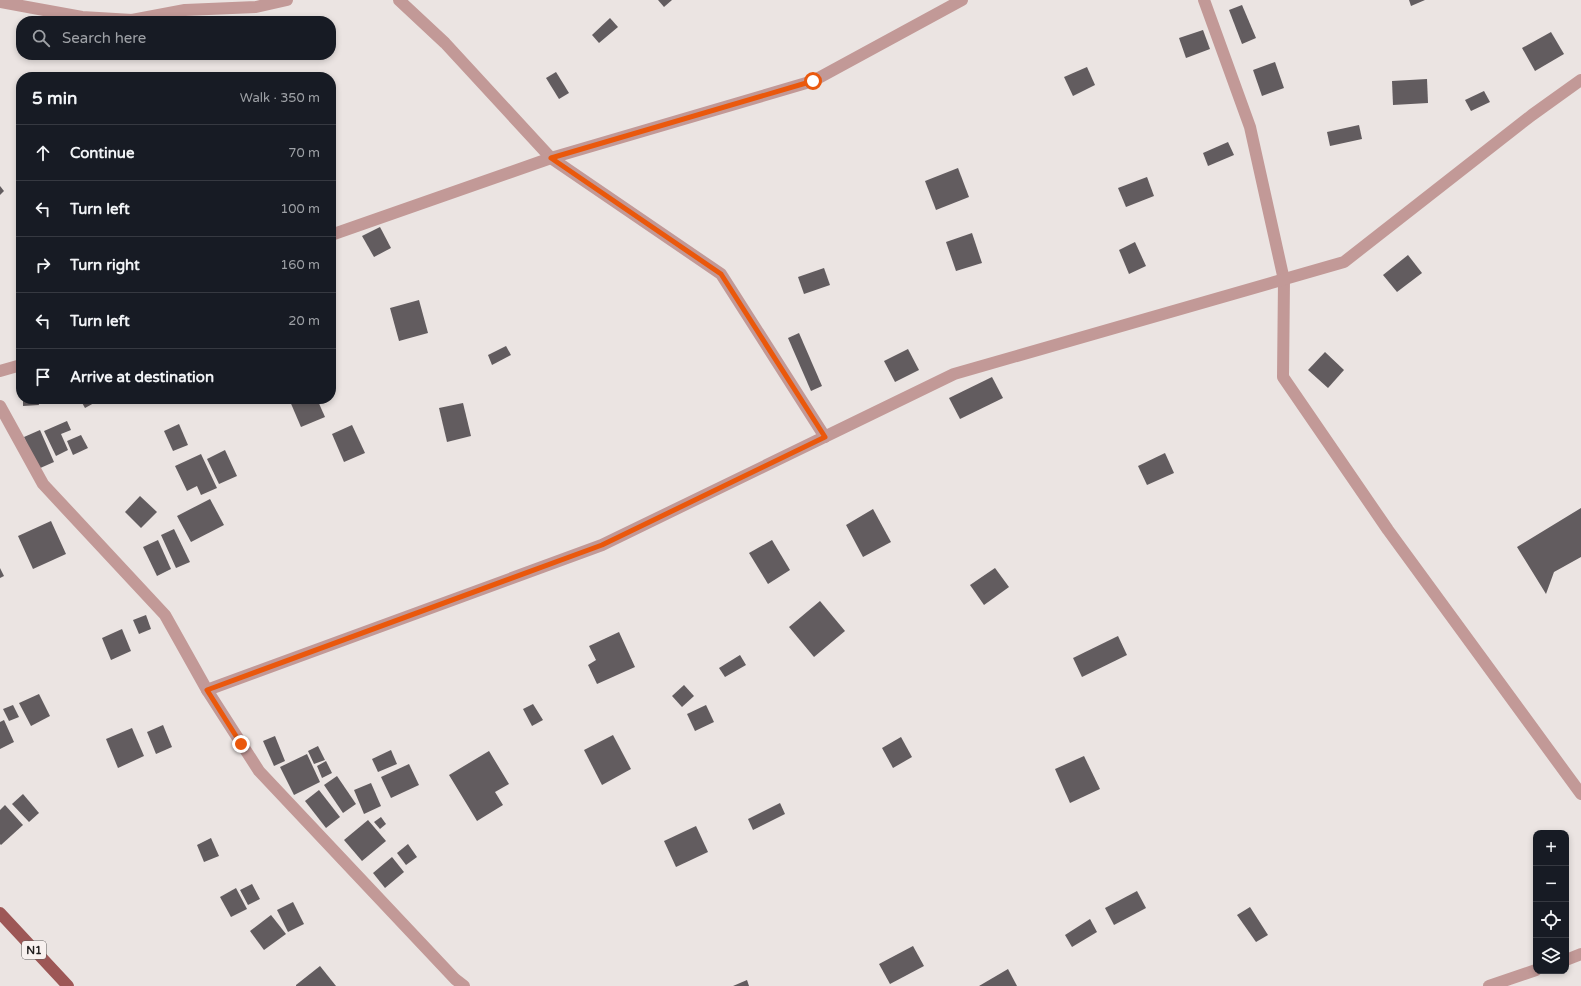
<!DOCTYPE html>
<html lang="en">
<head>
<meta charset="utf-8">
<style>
	body { margin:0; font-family:"Varela Round",sans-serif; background:#242831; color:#f1f3f6 }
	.controls { position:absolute; right:12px; bottom:12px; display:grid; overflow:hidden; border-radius:8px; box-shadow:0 2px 6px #0003 }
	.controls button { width:36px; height:36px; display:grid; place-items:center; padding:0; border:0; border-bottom:1px solid #363941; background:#171b24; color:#f1f3f6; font:20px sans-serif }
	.stop { position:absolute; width:12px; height:12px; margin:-9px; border:3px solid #ea580c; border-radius:50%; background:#fff }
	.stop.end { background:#ea580c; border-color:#fff; box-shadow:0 1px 4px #0008 }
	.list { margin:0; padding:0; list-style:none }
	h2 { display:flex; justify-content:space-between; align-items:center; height:52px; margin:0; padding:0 16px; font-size:17px }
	h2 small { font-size:13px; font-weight:400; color:#9ea1a6 }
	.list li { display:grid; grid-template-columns:26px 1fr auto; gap:12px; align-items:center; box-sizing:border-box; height:56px; padding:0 16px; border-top:1px solid #363941 }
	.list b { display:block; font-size:15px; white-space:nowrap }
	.list em { font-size:13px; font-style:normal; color:#9ea1a6 }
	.icon { flex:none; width:22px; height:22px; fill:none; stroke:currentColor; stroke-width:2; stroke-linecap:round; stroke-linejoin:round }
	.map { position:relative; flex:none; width:1581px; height:986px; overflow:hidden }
	.search { position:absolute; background:#171b24; box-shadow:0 2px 6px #0003; left:16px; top:16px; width:320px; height:44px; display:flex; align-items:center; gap:10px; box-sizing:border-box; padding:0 14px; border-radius:16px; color:#9ea1a6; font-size:15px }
	.panel { position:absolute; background:#171b24; box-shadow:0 2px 6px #0003; left:16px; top:72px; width:320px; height:332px; border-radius:16px }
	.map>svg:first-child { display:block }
	.building { fill:#625c5f }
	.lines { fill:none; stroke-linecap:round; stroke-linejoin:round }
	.minor { stroke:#c29997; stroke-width:12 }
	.primary { stroke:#9d5756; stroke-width:12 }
	.route { stroke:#ea580c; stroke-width:5 }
	.labels { text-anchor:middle; stroke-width:4; stroke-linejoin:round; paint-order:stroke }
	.shield { fill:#f8f1ef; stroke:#5f5c5b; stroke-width:1 }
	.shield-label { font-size:11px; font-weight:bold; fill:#1e1c1b }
</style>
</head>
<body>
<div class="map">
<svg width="1581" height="986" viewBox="0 0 1581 986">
	<rect width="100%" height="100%" fill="#ebe4e2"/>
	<g class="building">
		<polygon points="658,0 672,0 664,7"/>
		<polygon points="1409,0 1425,0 1411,6"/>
		<polygon points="1242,5 1256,38 1242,44 1229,10"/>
		<polygon points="610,18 618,27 599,43 592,35"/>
		<polygon points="1203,30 1210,49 1186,58 1179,38"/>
		<polygon points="1551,32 1564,54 1535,71 1522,48"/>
		<polygon points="1275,62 1284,88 1262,96 1253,70"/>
		<polygon points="1087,67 1095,85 1073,96 1064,77"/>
		<polygon points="556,72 569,93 559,99 546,78"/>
		<polygon points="1427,79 1428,103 1393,105 1392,81"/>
		<polygon points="1484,91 1490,102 1471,111 1465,100"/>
		<polygon points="1359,125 1362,139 1330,146 1327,132"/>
		<polygon points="1228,142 1234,155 1208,166 1203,153"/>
		<polygon points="958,168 969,197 936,210 925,181"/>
		<polygon points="1147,177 1154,196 1126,207 1118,188"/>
		<polygon points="0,186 4,191 0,195"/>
		<polygon points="380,227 391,248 374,257 362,236"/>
		<polygon points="972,233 982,263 956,271 946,242"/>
		<polygon points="1135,242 1146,266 1129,274 1119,250"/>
		<polygon points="1408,255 1422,273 1397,292 1383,275"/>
		<polygon points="824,268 830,285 804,294 798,277"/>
		<polygon points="419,300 428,333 399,341 390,308"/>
		<polygon points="799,333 822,386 811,391 788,338"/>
		<polygon points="506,346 511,355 492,365 488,355"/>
		<polygon points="908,349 919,370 895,382 884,361"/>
		<polygon points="1325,352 1344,370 1328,388 1308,370"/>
		<polygon points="992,377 1003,398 960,419 949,398"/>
		<polygon points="23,399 38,399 39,405 23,406"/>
		<polygon points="80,399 92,399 94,403 85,408"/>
		<polygon points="289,399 317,399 325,417 301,427"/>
		<polygon points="463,403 471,436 447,442 439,408"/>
		<polygon points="67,421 71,430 61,434 68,450 56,456 44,431"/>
		<polygon points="179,424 188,445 173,451 164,431"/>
		<polygon points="352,425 365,453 344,462 332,434"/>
		<polygon points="40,430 54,462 38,469 24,437"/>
		<polygon points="81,435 88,448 73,455 67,441"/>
		<polygon points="225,450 237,476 219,484 207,459"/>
		<polygon points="1165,453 1174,473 1147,485 1138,466"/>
		<polygon points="201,454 217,488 201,495 197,486 187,491 175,466"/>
		<polygon points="140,496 157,512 141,528 125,512"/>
		<polygon points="210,499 224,525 191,542 177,516"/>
		<polygon points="1581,508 1581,557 1554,572 1546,594 1517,547"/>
		<polygon points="873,509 891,542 863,557 846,525"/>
		<polygon points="51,521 66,554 33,569 18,536"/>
		<polygon points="174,529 190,562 176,568 161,535"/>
		<polygon points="158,540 171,569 157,576 143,547"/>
		<polygon points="772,540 790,570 768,584 749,553"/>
		<polygon points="0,568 4,576 0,578"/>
		<polygon points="995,568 1009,587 984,605 970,585"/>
		<polygon points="820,601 845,631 814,657 789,627"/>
		<polygon points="146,615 151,629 139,634 133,620"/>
		<polygon points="122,629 131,651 111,660 102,638"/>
		<polygon points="619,632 635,667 597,684 588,665 596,660 589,646"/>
		<polygon points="1118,636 1127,655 1082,677 1073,658"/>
		<polygon points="740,655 746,665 725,677 719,668"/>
		<polygon points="684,685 694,696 682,707 672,696"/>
		<polygon points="39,694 50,716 31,726 19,703"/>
		<polygon points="533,704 543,720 532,726 523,709"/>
		<polygon points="13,705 19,717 9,721 3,709"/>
		<polygon points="706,705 714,722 695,731 687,714"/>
		<polygon points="4,720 14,742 0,749 0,722"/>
		<polygon points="163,725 172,747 156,754 147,732"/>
		<polygon points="132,728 144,756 118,768 106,739"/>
		<polygon points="613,735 631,769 602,785 584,750"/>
		<polygon points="275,736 285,761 274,766 263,741"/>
		<polygon points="901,737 912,757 893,768 882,748"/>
		<polygon points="318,746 325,760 314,764 308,751"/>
		<polygon points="391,750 397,764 378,772 372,759"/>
		<polygon points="489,751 509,784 495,792 503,805 477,821 449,775"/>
		<polygon points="307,754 320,782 294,795 280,767"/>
		<polygon points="1084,756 1100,789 1070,803 1055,769"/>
		<polygon points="326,761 332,773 322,778 317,766"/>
		<polygon points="409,764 419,785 391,798 381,777"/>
		<polygon points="337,776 356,804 343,813 324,785"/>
		<polygon points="371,783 381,806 364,814 354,790"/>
		<polygon points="319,790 340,817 326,828 305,801"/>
		<polygon points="23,794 39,813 29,822 12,804"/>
		<polygon points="780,803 785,814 753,830 748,819"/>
		<polygon points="5,805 23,825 1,845 0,844 0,810"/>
		<polygon points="381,817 386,824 380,829 374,822"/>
		<polygon points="368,820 386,841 362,861 344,840"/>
		<polygon points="696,826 708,852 676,867 664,841"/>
		<polygon points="211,838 219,856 204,862 197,845"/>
		<polygon points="408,844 417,857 406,865 397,853"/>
		<polygon points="392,857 404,872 385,888 373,873"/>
		<polygon points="252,884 260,899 248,905 240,890"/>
		<polygon points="236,888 247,909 231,917 220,897"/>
		<polygon points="1137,891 1146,908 1114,925 1105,908"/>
		<polygon points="293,902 304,924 288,932 277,910"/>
		<polygon points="1250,907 1268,935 1256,942 1237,915"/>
		<polygon points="271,915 286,934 264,950 250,931"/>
		<polygon points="1090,919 1097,932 1072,947 1065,935"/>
		<polygon points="913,946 924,966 890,984 879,964"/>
		<polygon points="320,966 336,986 296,986 296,985"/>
		<polygon points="1008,969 1017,986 979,986"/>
		<polygon points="747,980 749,986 733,986"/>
	</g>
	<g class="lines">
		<g class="minor">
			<polyline points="399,0 445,43 551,158 721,274 825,437"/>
			<polyline points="1204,0 1250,127 1284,280 1283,377 1388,530 1581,794"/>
			<polyline points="0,2 82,17 132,20 185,10 256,7 287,0"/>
			<polyline points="331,235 551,158 813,81 962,0"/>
			<polyline points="0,371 21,365"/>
			<polyline points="0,406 43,484 165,615 207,690 602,545 954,374 1344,262 1532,115 1581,80"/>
			<polyline points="207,690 259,771 455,979 464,986"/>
			<polyline points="1566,960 1581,954"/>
			<polyline points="1489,986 1536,970"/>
		</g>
		<polyline class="primary" points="0,913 68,986"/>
	</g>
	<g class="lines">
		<polyline class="route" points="241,744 207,690 602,545 825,437 721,274 551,158 813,81"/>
	</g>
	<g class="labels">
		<rect class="shield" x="22" y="941" width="24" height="18" rx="3"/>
		<g class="shield-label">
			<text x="34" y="954">N1</text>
		</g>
	</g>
</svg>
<div class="controls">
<button>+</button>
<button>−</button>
<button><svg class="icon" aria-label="locate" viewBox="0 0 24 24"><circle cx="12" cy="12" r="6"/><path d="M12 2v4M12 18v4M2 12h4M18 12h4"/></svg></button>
<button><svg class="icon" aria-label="layers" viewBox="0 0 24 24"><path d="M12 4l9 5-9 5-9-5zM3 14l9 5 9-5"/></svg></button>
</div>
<div class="stop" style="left:813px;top:81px"></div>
<div class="stop end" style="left:241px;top:744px"></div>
<div class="search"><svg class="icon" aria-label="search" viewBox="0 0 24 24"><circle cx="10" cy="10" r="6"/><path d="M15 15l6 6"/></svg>Search here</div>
<section class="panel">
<h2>5 min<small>Walk · 350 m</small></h2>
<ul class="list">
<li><svg class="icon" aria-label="ahead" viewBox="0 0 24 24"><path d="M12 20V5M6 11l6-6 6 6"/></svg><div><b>Continue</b></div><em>70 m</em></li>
<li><svg class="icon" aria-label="left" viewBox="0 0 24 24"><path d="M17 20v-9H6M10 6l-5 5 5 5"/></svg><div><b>Turn left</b></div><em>100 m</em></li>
<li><svg class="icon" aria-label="right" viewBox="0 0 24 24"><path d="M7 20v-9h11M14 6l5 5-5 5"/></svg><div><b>Turn right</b></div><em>160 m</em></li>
<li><svg class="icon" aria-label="left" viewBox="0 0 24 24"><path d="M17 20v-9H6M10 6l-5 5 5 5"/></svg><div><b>Turn left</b></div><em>20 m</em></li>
<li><svg class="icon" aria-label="arrive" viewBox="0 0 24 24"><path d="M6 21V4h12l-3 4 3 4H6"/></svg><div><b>Arrive at destination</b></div></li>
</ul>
</section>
</div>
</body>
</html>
